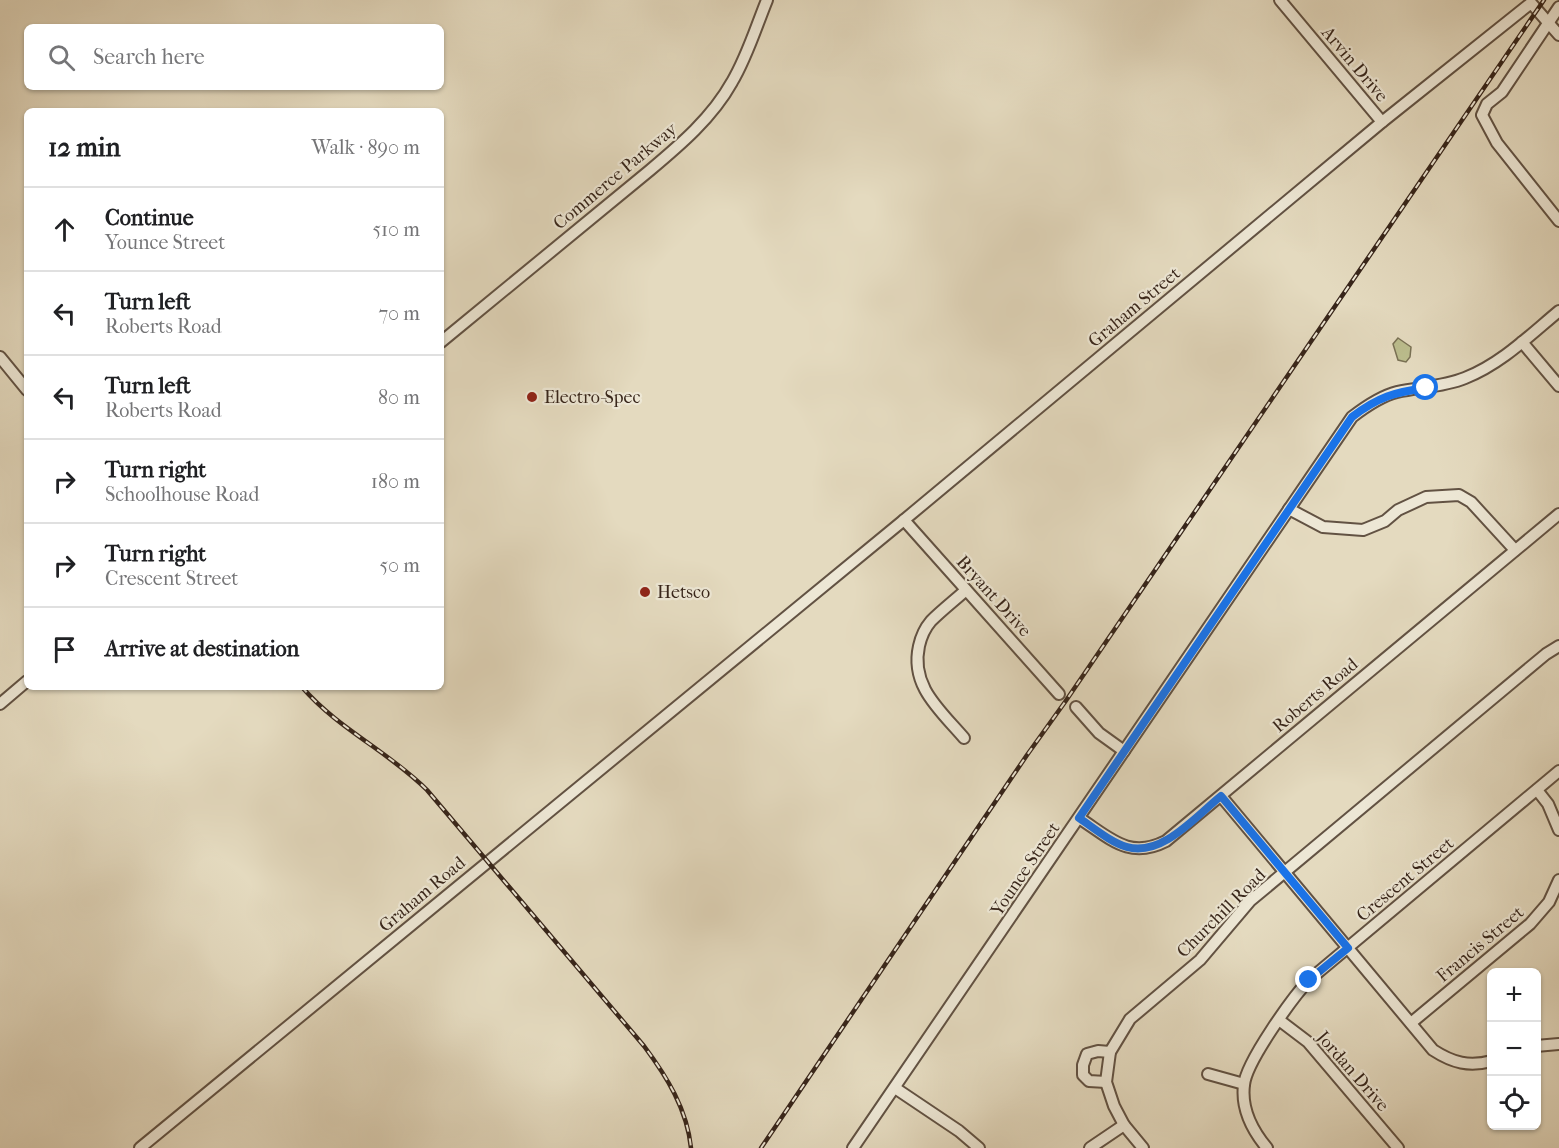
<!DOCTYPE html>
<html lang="en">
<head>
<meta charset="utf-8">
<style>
	body { margin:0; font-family:"IM FELL French Canon",serif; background:#f2f2f2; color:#202124 }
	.controls { position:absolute; right:18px; bottom:18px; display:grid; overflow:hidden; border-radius:9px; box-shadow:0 2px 4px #0004 }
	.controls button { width:54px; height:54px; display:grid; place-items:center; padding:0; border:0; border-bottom:2px solid #e0e0e0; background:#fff; color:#202124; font:30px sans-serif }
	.stop { position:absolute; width:18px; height:18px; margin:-14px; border:4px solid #1a73e8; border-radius:50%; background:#fff }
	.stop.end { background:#1a73e8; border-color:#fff; box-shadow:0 2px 6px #0008 }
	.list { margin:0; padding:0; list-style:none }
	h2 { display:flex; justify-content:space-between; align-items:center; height:78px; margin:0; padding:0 24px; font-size:26px }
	h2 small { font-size:20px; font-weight:400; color:#757577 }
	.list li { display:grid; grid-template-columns:39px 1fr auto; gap:18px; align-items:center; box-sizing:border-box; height:84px; padding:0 24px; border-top:2px solid #e0e0e0 }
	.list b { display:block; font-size:22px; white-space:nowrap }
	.list p { margin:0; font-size:20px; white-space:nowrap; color:#757577 }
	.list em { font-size:20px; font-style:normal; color:#757577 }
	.icon { flex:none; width:33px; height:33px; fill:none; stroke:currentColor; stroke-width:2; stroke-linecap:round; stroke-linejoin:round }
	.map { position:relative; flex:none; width:1559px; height:1148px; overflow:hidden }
	.search { position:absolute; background:#fff; box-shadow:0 2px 4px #0004; left:24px; top:24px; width:420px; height:66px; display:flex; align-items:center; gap:15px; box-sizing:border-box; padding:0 21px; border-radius:9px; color:#757577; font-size:22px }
	.panel { position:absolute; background:#fff; box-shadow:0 2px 4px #0004; left:24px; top:108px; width:420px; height:582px; border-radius:9px }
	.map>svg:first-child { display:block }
	.green { fill:#bbbd8d; stroke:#797154; stroke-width:1.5 }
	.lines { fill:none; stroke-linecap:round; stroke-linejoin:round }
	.minor-casing { stroke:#625243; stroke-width:14 }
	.minor { stroke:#ede7d5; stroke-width:10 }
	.rail-casing { stroke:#37251a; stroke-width:4.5 }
	.rail { stroke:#ede7d5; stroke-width:2; stroke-dasharray:7; stroke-linecap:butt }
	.route { stroke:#1a73e8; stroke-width:8 }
	.poi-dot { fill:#8f2418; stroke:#ede7d5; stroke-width:2 }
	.labels { text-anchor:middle; stroke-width:4.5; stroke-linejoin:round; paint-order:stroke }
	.street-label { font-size:18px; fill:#37251a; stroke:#ede7d5 }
	.poi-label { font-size:18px; fill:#37251a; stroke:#ede7d5; text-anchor:start }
</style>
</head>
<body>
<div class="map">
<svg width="1559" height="1148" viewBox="0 0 1559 1148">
	<rect width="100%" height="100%" fill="#e4dabf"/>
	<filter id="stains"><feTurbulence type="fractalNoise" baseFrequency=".00333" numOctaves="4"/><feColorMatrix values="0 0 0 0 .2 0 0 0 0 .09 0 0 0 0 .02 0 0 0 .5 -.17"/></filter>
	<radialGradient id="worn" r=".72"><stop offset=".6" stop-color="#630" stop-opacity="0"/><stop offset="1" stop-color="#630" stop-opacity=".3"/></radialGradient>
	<polygon class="green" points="1398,338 1411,347 1410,357 1406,362 1398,360 1393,344"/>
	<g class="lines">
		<g class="minor-casing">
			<g id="minor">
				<polyline points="1280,0 1382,122"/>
				<polyline points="1559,7 1502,92 1487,104 1482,115 1497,143 1559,221"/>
				<path d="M441,342L649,171C680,145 712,118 732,82C747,57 756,27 767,0"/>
				<polyline points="1522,342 1559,386"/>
				<polyline points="0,357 27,390"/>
				<polyline points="1289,509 1323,527 1363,530 1385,521 1398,510 1426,497 1459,495 1471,502 1515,550"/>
				<polyline points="904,520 1059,694"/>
				<polyline points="0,704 27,681"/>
				<polyline points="1076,707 1099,733 1124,751"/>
				<path d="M964,738C940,710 910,686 919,646C921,637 925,628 931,621C942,610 955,600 966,590"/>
				<polyline points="1537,790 1548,804 1559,830"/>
				<path d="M1221,796L1433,1050C1453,1063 1469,1067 1492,1061"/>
				<path d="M1079,818C1110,838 1129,860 1166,841L1559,514"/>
				<polyline points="1279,1020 1308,1042 1398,1148"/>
				<polyline points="1411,1023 1530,924 1549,902 1559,880"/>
				<polyline points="1536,1046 1559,1044"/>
				<polyline points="1208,1074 1244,1084"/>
				<polyline points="1106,1082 1089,1081 1083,1075 1083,1065 1087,1054 1098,1051 1110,1052"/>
				<polyline points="895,1088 959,1131 979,1148"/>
				<polyline points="140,1148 904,520 1382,122 1531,3 1559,35"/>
				<path d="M853,1148L1352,417C1365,407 1381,396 1397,392C1419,387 1443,387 1465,378C1501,364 1530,335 1559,311"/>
				<polyline points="1090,1148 1124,1125"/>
				<polyline points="1143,1148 1124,1125 1114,1106 1106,1082 1110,1052 1130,1019 1200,960 1250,901 1546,654 1559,646"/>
				<path d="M1267,1148C1252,1130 1241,1109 1244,1085C1246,1062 1293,997 1309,980L1559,771"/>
			</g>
		</g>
		<use href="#minor" class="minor"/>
		<g class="rail-casing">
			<g id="rail">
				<path d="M302,687C338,729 388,751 427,790L644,1046C667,1077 687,1109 691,1148"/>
				<polyline points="761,1148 1027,755 1065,702 1544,0"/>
			</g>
		</g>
		<use href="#rail" class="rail"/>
	</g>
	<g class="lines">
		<path class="route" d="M1309,980L1348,948L1221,796C1196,816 1162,857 1127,847C1110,842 1094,828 1079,818L1352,417C1378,397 1395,392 1426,388"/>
	</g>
	<g class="poi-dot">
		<circle cx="532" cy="397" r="6"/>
		<circle cx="645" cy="592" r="6"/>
	</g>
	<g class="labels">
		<g class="street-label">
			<text transform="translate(1355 64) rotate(50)" y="6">Arvin Drive</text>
			<text transform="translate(615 176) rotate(-40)" y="6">Commerce Parkway</text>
			<text transform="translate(1134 307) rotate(-40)" y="6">Graham Street</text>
			<text transform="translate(994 596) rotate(48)" y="6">Bryant Drive</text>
			<text transform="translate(1315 695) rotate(-40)" y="6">Roberts Road</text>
			<text transform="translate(1025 869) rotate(-56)" y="6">Younce Street</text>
			<text transform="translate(1405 879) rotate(-40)" y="6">Crescent Street</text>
			<text transform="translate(422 894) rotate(-40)" y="6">Graham Road</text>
			<text transform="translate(1221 913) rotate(-45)" y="6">Churchill Road</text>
			<text transform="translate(1480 944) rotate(-40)" y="6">Francis Street</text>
			<text transform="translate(1353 1071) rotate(49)" y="6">Jordan Drive</text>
		</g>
		<g class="poi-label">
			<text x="544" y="403">Electro-Spec</text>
			<text x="657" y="598">Hetsco</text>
		</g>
	</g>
	<rect width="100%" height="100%" filter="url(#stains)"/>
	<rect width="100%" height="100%" fill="url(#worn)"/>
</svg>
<div class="controls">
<button>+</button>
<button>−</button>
<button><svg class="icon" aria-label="locate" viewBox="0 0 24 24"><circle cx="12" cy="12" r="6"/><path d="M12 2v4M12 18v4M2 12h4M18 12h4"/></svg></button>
</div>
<div class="stop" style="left:1426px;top:388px"></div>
<div class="stop end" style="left:1309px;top:980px"></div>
<div class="search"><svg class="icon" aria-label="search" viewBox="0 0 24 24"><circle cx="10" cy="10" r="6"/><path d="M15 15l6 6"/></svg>Search here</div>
<section class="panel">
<h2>12 min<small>Walk · 890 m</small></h2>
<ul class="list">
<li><svg class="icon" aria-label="ahead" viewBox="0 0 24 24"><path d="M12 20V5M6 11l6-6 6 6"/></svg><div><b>Continue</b><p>Younce Street</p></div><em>510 m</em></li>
<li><svg class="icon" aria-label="left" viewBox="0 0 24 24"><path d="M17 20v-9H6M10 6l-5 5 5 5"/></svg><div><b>Turn left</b><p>Roberts Road</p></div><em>70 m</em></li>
<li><svg class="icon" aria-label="left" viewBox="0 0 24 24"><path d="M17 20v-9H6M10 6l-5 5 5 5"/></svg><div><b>Turn left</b><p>Roberts Road</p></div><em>80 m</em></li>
<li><svg class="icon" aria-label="right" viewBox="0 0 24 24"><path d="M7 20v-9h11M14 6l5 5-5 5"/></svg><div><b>Turn right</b><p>Schoolhouse Road</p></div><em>180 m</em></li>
<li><svg class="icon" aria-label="right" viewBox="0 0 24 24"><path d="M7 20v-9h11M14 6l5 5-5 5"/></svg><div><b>Turn right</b><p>Crescent Street</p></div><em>50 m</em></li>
<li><svg class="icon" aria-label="arrive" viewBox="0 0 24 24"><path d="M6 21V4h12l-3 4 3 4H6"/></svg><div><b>Arrive at destination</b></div></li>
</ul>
</section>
</div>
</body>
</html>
